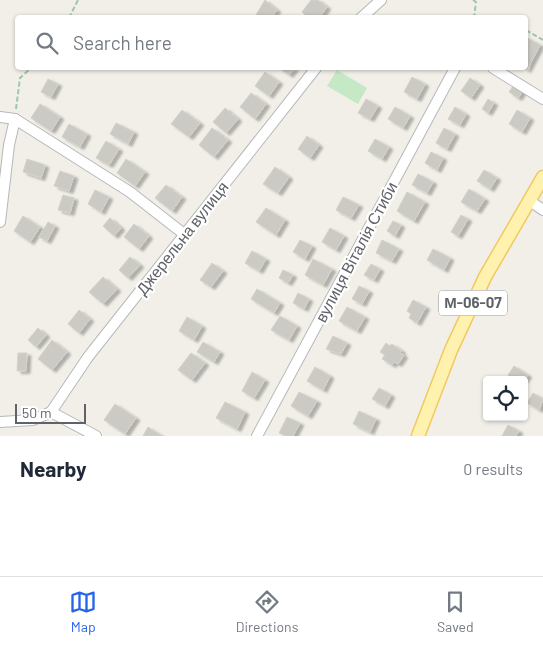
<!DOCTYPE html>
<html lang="en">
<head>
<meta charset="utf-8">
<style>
	body { margin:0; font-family:Barlow,sans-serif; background:#f6f6f7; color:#1f2937 }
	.controls { position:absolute; right:15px; bottom:15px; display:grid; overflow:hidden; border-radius:5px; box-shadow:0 1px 4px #0004 }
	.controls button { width:45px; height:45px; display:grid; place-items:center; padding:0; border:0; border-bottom:1px solid #e0e1e3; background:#fff; color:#1f2937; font:25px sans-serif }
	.scale { position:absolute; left:15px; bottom:12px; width:71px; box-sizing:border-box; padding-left:5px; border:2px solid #5f6368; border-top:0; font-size:14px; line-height:18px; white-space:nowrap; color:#5f6368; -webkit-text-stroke:4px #fff; paint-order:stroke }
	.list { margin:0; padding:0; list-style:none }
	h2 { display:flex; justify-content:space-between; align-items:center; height:65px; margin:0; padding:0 20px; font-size:21px }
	h2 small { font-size:16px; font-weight:400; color:#747a83 }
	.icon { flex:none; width:28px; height:28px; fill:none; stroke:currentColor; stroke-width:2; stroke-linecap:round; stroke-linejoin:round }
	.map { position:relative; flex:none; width:543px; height:436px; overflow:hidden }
	.search { position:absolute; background:#fff; box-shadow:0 1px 4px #0004; left:15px; right:15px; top:15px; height:55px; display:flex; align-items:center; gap:12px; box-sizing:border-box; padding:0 18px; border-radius:5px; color:#747a83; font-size:19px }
	.sheet { height:140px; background:#fff }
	nav { display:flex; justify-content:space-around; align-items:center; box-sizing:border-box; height:70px; border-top:1px solid #e0e1e3; background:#fff; font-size:14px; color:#747a83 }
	nav a { display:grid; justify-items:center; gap:2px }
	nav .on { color:#2563eb }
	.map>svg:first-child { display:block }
	.green { fill:#c5e8c5 }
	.building { fill:#cccac5; stroke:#d6d1c6; filter:url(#shadow) }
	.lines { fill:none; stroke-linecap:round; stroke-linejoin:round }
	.minor-casing { stroke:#b5b8bc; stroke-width:12 }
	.major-casing { stroke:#f2c960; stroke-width:15 }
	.path { stroke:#9cc7a9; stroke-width:2; stroke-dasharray:5 2.5; stroke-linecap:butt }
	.minor { stroke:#fff; stroke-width:10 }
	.major { stroke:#fff2af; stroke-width:12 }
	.labels { text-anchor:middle; stroke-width:4.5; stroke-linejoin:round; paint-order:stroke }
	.shield { fill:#fff; stroke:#8f9295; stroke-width:1 }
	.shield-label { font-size:15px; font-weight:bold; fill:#5f6368 }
	.street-label { font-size:16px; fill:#5f6368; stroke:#fff }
</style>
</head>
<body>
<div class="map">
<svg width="543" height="436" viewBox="0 0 543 436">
	<defs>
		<filter id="shadow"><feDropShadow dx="4" dy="2.5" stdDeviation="1" flood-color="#0004"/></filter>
	</defs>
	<rect width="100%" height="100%" fill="#f1efe8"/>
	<polygon class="green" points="337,70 367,88 358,104 327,86"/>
	<g class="building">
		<polygon points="265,0 277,10 271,18 254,18"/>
		<polygon points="311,0 318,0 327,7 319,18 308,18 302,12"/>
		<polygon points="526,37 540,45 527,70 523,68 526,68"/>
		<polygon points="279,68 295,68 289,75"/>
		<polygon points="265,72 279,82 269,96 255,86"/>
		<polygon points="412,77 425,84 417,99 404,92"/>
		<polygon points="470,78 480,85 471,98 461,91"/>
		<polygon points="48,79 58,84 51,97 41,92"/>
		<polygon points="515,83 524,89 518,98 509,92"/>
		<polygon points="251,93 266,104 255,119 240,107"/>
		<polygon points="366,99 378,106 370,119 358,113"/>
		<polygon points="488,99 494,103 488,113 482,109"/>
		<polygon points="40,104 60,117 51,131 31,118"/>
		<polygon points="395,107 410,116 403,128 388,119"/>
		<polygon points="455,107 466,114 460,125 448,119"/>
		<polygon points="225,108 238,119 226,133 213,122"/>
		<polygon points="182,110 200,123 189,137 171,124"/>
		<polygon points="517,110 530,118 522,132 509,124"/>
		<polygon points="116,123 134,132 128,144 110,134"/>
		<polygon points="69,124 87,134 80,147 62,137"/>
		<polygon points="212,128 228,140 214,157 199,145"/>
		<polygon points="444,128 455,134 447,149 436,143"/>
		<polygon points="307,136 319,145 310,158 298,149"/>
		<polygon points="375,139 389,147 382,159 368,151"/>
		<polygon points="106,141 119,149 109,165 96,158"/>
		<polygon points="431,152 443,158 437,170 425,163"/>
		<polygon points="27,159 45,165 41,178 23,172"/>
		<polygon points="126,159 145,172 135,186 117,173"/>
		<polygon points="275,167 289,177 278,193 263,184"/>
		<polygon points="484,170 497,178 490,189 477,181"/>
		<polygon points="60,171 74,176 69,191 54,186"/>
		<polygon points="418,174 433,182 427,193 412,185"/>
		<polygon points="166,185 182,197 172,211 155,198"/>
		<polygon points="469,189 485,199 477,211 461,202"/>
		<polygon points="95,190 109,197 101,212 88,204"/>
		<polygon points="407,192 425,202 414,221 397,211"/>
		<polygon points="63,195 74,198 70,213 58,210"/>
		<polygon points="343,197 359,205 351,218 336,210"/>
		<polygon points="266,208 285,220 276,235 256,222"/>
		<polygon points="461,215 468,219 458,236 451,232"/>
		<polygon points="23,216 40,227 30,242 14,231"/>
		<polygon points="110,218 121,228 114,236 103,226"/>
		<polygon points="393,221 401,225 395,236 387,231"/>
		<polygon points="48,222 55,226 47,241 39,237"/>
		<polygon points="134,224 149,236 139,249 124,237"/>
		<polygon points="330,228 344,236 336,250 322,242"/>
		<polygon points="300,240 312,246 305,259 293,252"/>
		<polygon points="382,240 399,249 392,261 376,253"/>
		<polygon points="433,249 450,258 444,270 427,260"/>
		<polygon points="252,251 266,259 259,271 245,263"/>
		<polygon points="130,257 140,265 128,278 119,270"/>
		<polygon points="313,259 332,269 323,285 305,275"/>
		<polygon points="212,263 223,271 211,287 200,280"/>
		<polygon points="371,264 380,269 374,280 364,275"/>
		<polygon points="283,270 293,275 288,283 279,278"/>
		<polygon points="103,277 117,289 103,304 89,292"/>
		<polygon points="359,286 369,291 362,304 352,299"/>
		<polygon points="257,289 280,303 274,313 251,299"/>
		<polygon points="298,293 309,299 304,309 293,303"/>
		<polygon points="413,300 426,307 417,323 409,318 411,314 407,311"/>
		<polygon points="347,307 365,317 357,331 339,321"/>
		<polygon points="79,310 90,319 79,333 68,324"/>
		<polygon points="280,316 297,326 289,340 271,330"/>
		<polygon points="187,317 202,326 194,340 179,331"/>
		<polygon points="38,328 46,335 36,347 28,340"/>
		<polygon points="333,336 347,343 341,354 326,349"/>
		<polygon points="52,340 67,352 52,370 38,359"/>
		<polygon points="203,342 220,352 214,362 197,352"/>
		<polygon points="386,343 390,346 392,344 402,351 400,353 404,355 398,364 394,362 392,365 382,359 385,355 380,352"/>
		<polygon points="18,353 27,353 26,371 17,371"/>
		<polygon points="191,353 205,363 192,380 178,370"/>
		<polygon points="514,366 528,375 524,380 515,380 508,375"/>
		<polygon points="315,367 330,376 323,390 307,381"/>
		<polygon points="252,372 265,380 254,398 242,391"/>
		<polygon points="379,388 391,395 385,406 372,399"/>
		<polygon points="299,392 317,401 308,416 291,406"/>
		<polygon points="533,393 543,399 539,410 527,403"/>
		<polygon points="225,402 245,412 237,429 216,418"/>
		<polygon points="115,404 136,418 125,434 104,420"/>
		<polygon points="359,411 376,419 370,432 353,424"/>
		<polygon points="287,417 300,423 293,436 286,436 279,433"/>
		<polygon points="508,425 519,431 516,436 502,436"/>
		<polygon points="148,427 162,436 143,436"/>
	</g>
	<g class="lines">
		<g class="minor-casing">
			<g id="minor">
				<polyline points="361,18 381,0"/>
				<polyline points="493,68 543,99"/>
				<polyline points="0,117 15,119"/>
				<polyline points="530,201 543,210"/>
				<polyline points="0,222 9,145 15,119 130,192 184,234"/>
				<polyline points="51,412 88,357 316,68"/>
				<polyline points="0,422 33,420 51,412 96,436"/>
				<polyline points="257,436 455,68"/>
			</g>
		</g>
		<g class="major-casing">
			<polyline id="major" points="418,436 451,350 485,277 543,177"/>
		</g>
		<g class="path">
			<polyline points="473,0 476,2 474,18"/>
			<polyline points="69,18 78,0"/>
			<polyline points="526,30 543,40"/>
			<polyline points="16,109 20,78 31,68"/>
		</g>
		<use href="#minor" class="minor"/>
		<use href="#major" class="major"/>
	</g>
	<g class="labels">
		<rect class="shield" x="439" y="290.5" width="68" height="25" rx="4"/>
		<g class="shield-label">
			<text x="473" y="308">М-06-07</text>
		</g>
		<g class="street-label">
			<text transform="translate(182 238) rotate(-52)" y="6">Джерельна вулиця</text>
			<text transform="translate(356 252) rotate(-62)" y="6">вулиця Віталія Стиби</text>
		</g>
	</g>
</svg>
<div class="controls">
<button><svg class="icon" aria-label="locate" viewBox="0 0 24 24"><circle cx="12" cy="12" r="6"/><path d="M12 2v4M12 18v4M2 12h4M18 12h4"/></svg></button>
</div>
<div class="scale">50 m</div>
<div class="search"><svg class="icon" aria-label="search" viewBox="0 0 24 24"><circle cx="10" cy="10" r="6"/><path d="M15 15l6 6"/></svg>Search here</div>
</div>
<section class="sheet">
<h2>Nearby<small>0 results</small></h2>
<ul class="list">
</ul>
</section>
<nav>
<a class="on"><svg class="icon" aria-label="map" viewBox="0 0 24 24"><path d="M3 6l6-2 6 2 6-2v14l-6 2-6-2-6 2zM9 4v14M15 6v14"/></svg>Map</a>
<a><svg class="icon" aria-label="directions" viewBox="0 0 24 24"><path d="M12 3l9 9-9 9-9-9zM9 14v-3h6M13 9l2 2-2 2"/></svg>Directions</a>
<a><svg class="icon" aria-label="saved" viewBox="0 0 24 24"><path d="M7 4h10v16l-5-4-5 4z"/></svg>Saved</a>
</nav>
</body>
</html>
